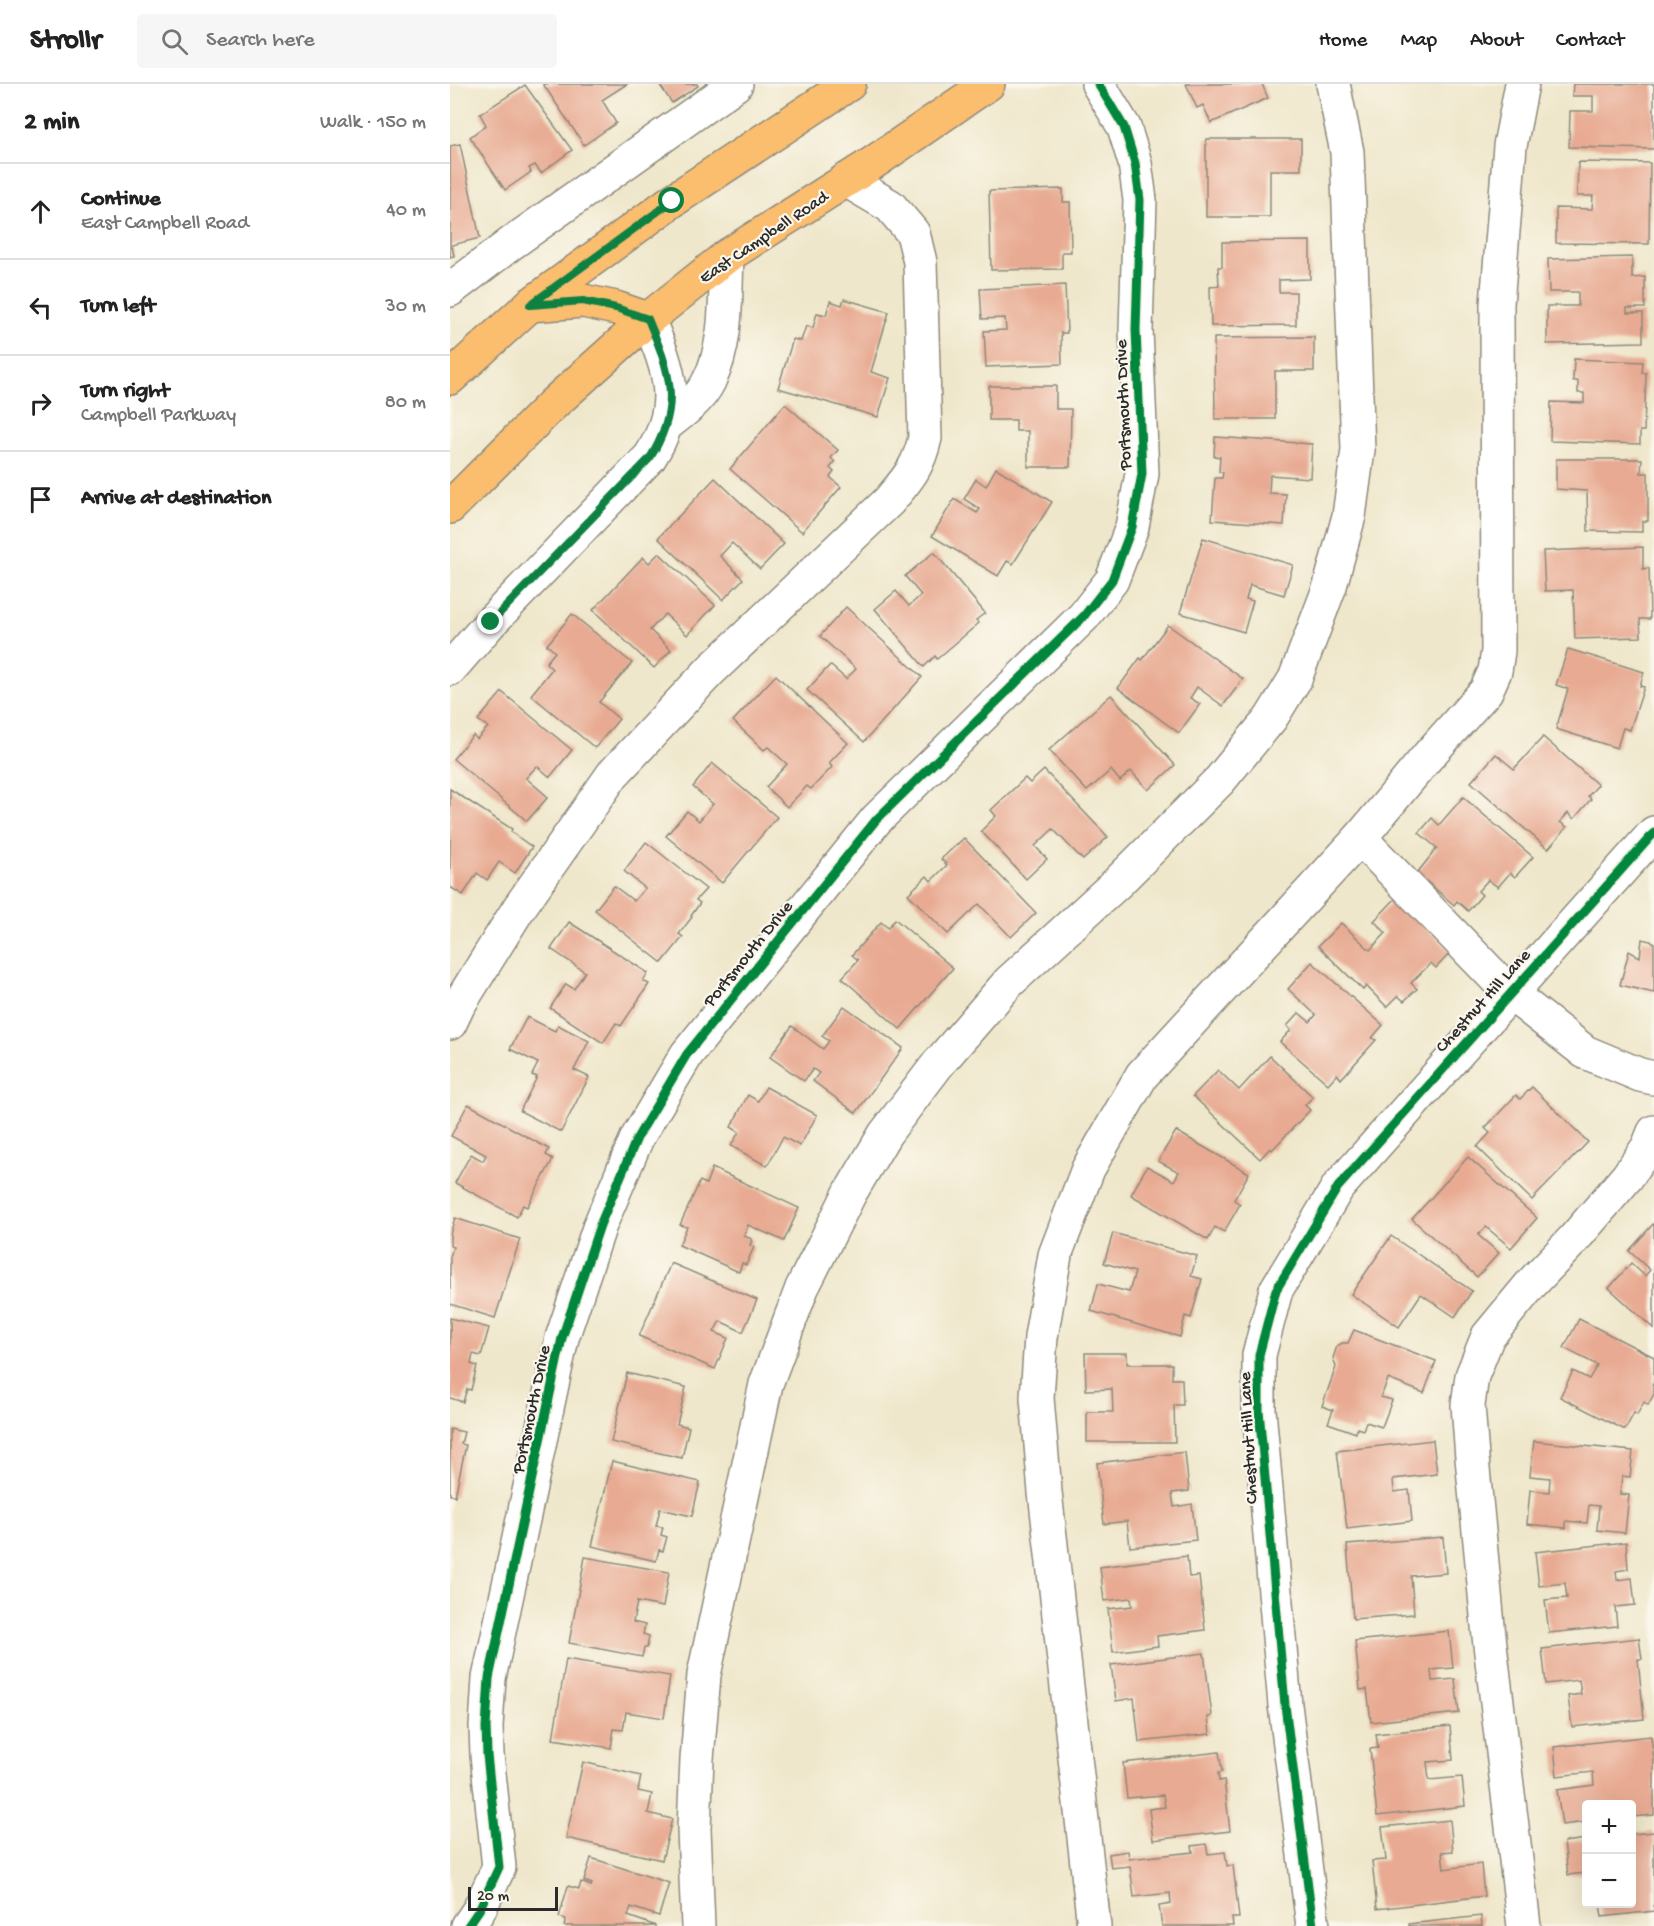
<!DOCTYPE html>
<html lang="en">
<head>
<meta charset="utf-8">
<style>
	body { margin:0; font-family:"Gochi Hand",sans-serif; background:#f6f6f6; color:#222 }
	.controls { position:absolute; right:18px; bottom:18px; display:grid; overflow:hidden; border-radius:6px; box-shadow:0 6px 24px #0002 }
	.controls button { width:54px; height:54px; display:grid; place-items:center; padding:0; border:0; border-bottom:2px solid #e0e0e0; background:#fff; color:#222; font:30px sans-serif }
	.scale { position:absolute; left:18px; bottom:15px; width:90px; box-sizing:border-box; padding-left:6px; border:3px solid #2b2b2b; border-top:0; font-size:16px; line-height:21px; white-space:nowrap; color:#2b2b2b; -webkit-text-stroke:4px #fbf7ec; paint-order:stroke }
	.stop { position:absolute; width:18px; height:18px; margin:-14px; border:4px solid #0b8043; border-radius:50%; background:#fff }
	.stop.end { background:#0b8043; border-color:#fff; box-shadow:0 2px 6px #0008 }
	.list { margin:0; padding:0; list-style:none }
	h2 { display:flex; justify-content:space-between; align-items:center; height:78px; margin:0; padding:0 24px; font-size:26px }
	h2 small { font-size:20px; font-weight:400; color:#767676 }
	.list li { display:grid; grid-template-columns:39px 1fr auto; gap:18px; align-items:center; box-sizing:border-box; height:96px; padding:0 24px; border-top:2px solid #e0e0e0 }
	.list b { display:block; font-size:22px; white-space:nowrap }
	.list p { margin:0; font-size:20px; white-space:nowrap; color:#767676 }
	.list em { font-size:20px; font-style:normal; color:#767676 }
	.icon { flex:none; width:33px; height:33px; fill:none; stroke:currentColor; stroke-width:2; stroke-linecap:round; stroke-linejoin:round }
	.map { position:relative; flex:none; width:1204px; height:1842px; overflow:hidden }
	header { display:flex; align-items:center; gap:36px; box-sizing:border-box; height:84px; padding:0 30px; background:#fff; border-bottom:2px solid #e0e0e0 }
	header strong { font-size:28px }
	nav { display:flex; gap:33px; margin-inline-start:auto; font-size:21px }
	.search { width:420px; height:54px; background:#f6f6f6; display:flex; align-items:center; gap:15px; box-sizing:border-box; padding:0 21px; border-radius:6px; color:#767676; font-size:22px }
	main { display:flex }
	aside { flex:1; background:#fff }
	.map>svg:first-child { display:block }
	.building { fill:#e8aa92 }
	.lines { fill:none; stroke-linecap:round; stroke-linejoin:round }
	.minor-casing { stroke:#8d897b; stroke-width:36 }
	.major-casing { stroke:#8d897b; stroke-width:36 }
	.minor { stroke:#fff; stroke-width:33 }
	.major { stroke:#fbbd6e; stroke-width:33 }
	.cycleway-casing { stroke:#fbf7ec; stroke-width:13 }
	.cycleway { stroke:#00873e; stroke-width:9 }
	.route { stroke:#0b8043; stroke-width:8 }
	.labels { text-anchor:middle; stroke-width:4.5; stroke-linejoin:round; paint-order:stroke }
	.street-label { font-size:18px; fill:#2b2b2b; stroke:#fbf7ec }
</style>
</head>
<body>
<header>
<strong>Strollr</strong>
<div class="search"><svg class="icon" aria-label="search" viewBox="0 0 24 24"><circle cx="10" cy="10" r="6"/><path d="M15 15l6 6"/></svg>Search here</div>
<nav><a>Home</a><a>Map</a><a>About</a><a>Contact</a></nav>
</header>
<main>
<aside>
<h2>2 min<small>Walk · 150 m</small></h2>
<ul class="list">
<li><svg class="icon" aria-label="ahead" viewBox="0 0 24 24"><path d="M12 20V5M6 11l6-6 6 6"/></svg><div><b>Continue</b><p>East Campbell Road</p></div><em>40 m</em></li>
<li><svg class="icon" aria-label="left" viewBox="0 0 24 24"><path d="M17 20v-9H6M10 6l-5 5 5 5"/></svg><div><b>Turn left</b></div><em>30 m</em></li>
<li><svg class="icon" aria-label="right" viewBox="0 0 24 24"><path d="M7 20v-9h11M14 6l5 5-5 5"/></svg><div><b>Turn right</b><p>Campbell Parkway</p></div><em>80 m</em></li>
<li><svg class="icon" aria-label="arrive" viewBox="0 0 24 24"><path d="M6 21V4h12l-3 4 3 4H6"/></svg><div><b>Arrive at destination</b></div></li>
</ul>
</aside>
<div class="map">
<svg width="1204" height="1842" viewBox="0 0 1204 1842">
	<rect width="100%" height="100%" fill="#fbf7ec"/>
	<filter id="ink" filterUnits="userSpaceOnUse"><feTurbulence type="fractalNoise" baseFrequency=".0167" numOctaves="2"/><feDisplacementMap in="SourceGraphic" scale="12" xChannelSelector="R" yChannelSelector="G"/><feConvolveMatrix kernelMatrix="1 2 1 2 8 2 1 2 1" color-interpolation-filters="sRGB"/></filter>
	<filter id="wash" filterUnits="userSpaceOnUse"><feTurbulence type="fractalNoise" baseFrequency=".008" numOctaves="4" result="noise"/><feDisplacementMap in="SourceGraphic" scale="24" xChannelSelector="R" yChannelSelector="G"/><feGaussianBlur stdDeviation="1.35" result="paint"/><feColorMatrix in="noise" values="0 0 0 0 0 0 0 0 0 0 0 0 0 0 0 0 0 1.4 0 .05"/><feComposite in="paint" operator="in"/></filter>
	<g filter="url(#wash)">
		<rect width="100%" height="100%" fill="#efe7cb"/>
		<g id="blocks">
			<g class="building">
				<polygon points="93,0 177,0 152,16 166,39 134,61"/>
				<polygon points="209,0 247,0 248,2 222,19"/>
				<polygon points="736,0 812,0 818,14 761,39 753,21 747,24"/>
				<polygon points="1123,0 1204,0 1204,65 1119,63 1120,27 1143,27 1143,12 1122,12"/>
				<polygon points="75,1 122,66 91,89 85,81 79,84 81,88 55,106 20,53 36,41 30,30"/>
				<polygon points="756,55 851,55 851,86 820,86 820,133 756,133"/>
				<polygon points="10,60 30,154 2,161 4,172 0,173 0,62"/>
				<polygon points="1128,78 1200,79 1199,160 1106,159 1106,124 1142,125 1143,112 1127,112"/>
				<polygon points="613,105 613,118 620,118 621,168 612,168 612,185 541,186 539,107"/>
				<polygon points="860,157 860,195 829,196 829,208 846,208 846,241 761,242 760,203 769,202 768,183 772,183 772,158"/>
				<polygon points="1182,173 1182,194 1195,193 1195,224 1177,224 1177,229 1193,229 1193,258 1097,260 1097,222 1128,222 1128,208 1099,208 1098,175"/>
				<polygon points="615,201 617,249 611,249 612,280 536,283 534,247 556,246 555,234 532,235 530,205"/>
				<polygon points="394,215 439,228 421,288 440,294 428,333 328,304 343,255 351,257 356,242 363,244 367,229 376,231 380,217 392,221"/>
				<polygon points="864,253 864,287 825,287 825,335 765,335 764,254"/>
				<polygon points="1124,275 1193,278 1192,288 1196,289 1194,347 1190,347 1190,360 1100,357 1101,318 1134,319 1134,309 1128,309 1128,297 1123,297"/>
				<polygon points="539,302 606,302 606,325 621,325 620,383 578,383 578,347 566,347 566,336 539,336"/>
				<polygon points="335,320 388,366 381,374 385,378 380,384 384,388 380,393 391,403 352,448 280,385"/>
				<polygon points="765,353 862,360 860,394 820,391 819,409 836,410 834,441 762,436 765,394 772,394 773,389 769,388 770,373 764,372"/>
				<polygon points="1106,375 1192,375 1191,389 1198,389 1198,437 1192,437 1192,448 1138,447 1137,407 1106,405"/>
				<polygon points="546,384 602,418 563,480 557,477 548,492 482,452 504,415 527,429 530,425 514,415 526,395 536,402"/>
				<polygon points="265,394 334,460 310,485 282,459 270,472 293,495 273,516 208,454"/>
				<polygon points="753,454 843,481 834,511 800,501 796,515 803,517 794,548 730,529"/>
				<polygon points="1193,463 1193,485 1199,484 1200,535 1190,535 1191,553 1125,555 1123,506 1095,507 1093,467"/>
				<polygon points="484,468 535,529 526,536 529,539 487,575 485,572 474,583 425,525 446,507 459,522 471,511 455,492"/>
				<polygon points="209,469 265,521 237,551 215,530 200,546 221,566 204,584 143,526 193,473 199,479"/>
				<polygon points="396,523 472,593 414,658 357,606 380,581 396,595 406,585 370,552"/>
				<polygon points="122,530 182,579 149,618 169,635 145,664 81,611 102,585 96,579 105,568 97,561"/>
				<polygon points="718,541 793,595 773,622 747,603 740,614 750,620 729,649 668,604 690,574 692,576"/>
				<polygon points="1118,565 1194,588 1190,602 1194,603 1180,646 1173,644 1167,664 1106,645 1118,605 1106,601"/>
				<polygon points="326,591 398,659 379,679 382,683 361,705 357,702 337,723 316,703 337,680 318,663 314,666 283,637"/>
				<polygon points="52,608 122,666 100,693 87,682 76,694 98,713 77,737 3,675 23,651 27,655 38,643 28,636"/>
				<polygon points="661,611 725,681 698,706 681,687 670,697 661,686 637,707 599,666"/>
				<polygon points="1093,653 1148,701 1138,712 1141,715 1124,735 1118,729 1110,738 1117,743 1098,765 1021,698 1046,670 1064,685"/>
				<polygon points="262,679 327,733 272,799 216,752 237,727 249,737 263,720 243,703"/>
				<polygon points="594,686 658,753 633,776 603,745 585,762 597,775 576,795 531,747 546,732 541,726 575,694 580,699"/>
				<polygon points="0,705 62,745 61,748 82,763 65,789 49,778 37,796 27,789 13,811 0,803"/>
				<polygon points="1013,713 1083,773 1065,793 1060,789 1048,803 1038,796 1028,807 1032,811 1018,827 1007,817 1004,821 967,789 987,764 969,749 982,734 989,741"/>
				<polygon points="514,754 586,829 561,853 529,820 498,850 458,810 477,792 481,797 497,781 491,775"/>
				<polygon points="196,758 256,805 246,816 250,819 241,832 242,833 229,850 233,853 212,879 145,826 164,802 184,817 195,804 174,787"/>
				<polygon points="946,814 1001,868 986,884 981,879 961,899 967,905 954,917 948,912 937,923 916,902 913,906 868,862 891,839 920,866 936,849 924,837"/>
				<polygon points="445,835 503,884 450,945 392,894 408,876 402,871 431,838 438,844"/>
				<polygon points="119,838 198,889 193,897 199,900 171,942 166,939 153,959 100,924 116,900 124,905 135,888 101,865"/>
				<polygon points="1192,855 1204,858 1204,909 1170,901 1179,867 1190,873"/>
				<polygon points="862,878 933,941 922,954 926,956 891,995 887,990 878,1000 830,958 841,946 837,942 849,929 860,938 866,931 838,905"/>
				<polygon points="394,922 453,964 406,1029 363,997 369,989 363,985 354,997 320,973 342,942 373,965 379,957 372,952"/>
				<polygon points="77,933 105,947 108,941 139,957 124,986 139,993 111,1048 70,1027 87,993 82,991 88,979 60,965"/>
				<polygon points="820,972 863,1013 855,1021 860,1026 822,1066 820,1064 810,1075 743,1012 768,986 789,1006"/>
				<polygon points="316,1003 367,1031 350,1062 333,1053 317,1082 281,1062 289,1048 281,1043 298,1011 308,1017"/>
				<polygon points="1082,1003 1138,1058 1082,1116 1027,1063 1040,1049 1035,1044 1066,1011 1070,1015"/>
				<polygon points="18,1020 99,1065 96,1071 103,1075 77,1123 73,1121 67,1133 5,1099 21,1070 33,1077 36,1071 1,1052"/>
				<polygon points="726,1047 799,1089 784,1116 790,1120 774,1148 765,1143 758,1156 681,1111 697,1082 724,1097 729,1088 708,1077"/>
				<polygon points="1018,1073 1087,1134 1061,1164 1036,1143 1028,1151 1049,1169 1027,1193 962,1135"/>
				<polygon points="262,1084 349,1124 334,1157 298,1141 294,1152 302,1155 300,1162 304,1163 296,1181 292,1179 289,1188 229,1161 237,1143 230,1141 250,1097 256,1100"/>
				<polygon points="5,1134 70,1155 45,1234 0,1220 0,1173 3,1163 0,1162 0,1150"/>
				<polygon points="1204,1139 1204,1245 1159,1204 1181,1179 1195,1192 1200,1186 1179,1167"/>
				<polygon points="663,1149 747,1172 741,1192 752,1195 741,1234 735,1232 730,1253 641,1227 648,1200 679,1208 685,1188 654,1179"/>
				<polygon points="941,1152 1022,1207 1005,1233 971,1210 949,1243 901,1210"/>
				<polygon points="221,1179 307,1216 293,1248 270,1237 264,1248 278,1254 265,1285 189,1252"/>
				<polygon points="0,1234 39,1244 31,1272 23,1270 21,1280 27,1282 21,1306 17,1305 13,1318 0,1314"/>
				<polygon points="1129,1235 1204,1273 1204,1297 1202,1301 1204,1302 1204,1310 1198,1321 1194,1318 1187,1331 1184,1329 1175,1346 1110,1313 1123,1287 1139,1295 1147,1281 1114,1264"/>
				<polygon points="904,1246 986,1277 974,1309 938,1295 931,1313 942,1316 932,1343 916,1338 913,1346 907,1344 906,1349 878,1339 883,1326 872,1322 886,1283 883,1274 887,1262 892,1259 898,1259"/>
				<polygon points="635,1269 677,1269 677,1280 722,1280 722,1295 732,1295 733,1321 724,1321 725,1358 637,1358 637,1328 663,1328 662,1305 636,1306"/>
				<polygon points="177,1289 236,1303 227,1340 239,1343 232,1374 161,1358"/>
				<polygon points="0,1345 14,1348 11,1360 16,1361 5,1412 0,1411"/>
				<polygon points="983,1356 987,1390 943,1395 944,1408 959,1406 962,1437 897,1445 887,1367"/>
				<polygon points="1084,1357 1183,1367 1180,1393 1172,1392 1170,1410 1179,1411 1175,1449 1147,1446 1149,1422 1139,1421 1137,1439 1116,1437 1116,1444 1077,1440 1080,1406 1099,1408 1100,1394 1080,1392"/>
				<polygon points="735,1368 739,1407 722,1409 724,1423 742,1420 746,1456 680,1463 677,1437 654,1440 647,1379"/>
				<polygon points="162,1377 250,1398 242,1432 210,1425 206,1442 213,1443 211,1451 217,1453 213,1467 209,1466 206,1477 142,1462"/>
				<polygon points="993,1453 996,1489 961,1492 964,1530 903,1535 897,1461"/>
				<polygon points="1176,1458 1178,1485 1166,1487 1167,1496 1182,1494 1185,1521 1165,1523 1167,1542 1099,1549 1095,1516 1117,1514 1115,1499 1089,1502 1085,1468"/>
				<polygon points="737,1472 739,1493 749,1492 755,1546 707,1552 708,1562 663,1568 658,1525 682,1522 681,1514 654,1517 650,1483"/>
				<polygon points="135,1473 219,1488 213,1523 187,1518 183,1538 195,1541 193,1550 199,1552 197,1564 194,1564 192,1573 119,1559"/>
				<polygon points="999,1547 1003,1584 981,1586 982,1597 1005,1595 1009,1629 921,1638 917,1605 910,1606 905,1557"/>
				<polygon points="1189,1554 1192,1575 1188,1575 1194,1635 1122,1643 1118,1612 1131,1610 1129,1596 1096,1600 1092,1565"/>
				<polygon points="754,1569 762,1632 758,1633 760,1650 689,1658 684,1614 666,1617 661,1581"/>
				<polygon points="116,1575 220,1592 214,1634 176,1628 173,1646 164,1645 161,1664 103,1655"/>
				<polygon points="1000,1642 1003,1676 977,1678 979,1696 1012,1693 1015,1722 927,1732 920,1665 928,1664 926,1650"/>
				<polygon points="1201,1652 1204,1676 1204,1731 1182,1733 1182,1720 1136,1720 1136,1738 1112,1741 1107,1706 1144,1701 1143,1688 1107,1692 1104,1663"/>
				<polygon points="769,1668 772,1688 768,1689 769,1697 774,1696 780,1747 703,1756 699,1725 715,1723 713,1711 677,1714 673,1679"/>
				<polygon points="133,1678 191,1692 188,1707 202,1710 198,1729 222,1735 212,1776 116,1754"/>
				<polygon points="1000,1736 1003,1767 992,1768 994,1785 1031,1780 1034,1812 927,1825 922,1777 936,1776 932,1743"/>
				<polygon points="1204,1748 1204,1827 1152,1833 1150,1820 1182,1820 1182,1750"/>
				<polygon points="1136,1755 1136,1789 1118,1791 1114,1758"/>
				<polygon points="756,1760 758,1770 775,1768 777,1782 783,1781 789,1834 782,1834 783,1842 712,1842 709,1822 721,1820 720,1809 684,1813 680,1782 661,1784 659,1770 678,1767 679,1775 743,1768 742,1762"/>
				<polygon points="141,1774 219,1799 209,1832 181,1823 178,1832 206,1842 114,1842 116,1835 109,1833 118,1802 129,1805 131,1798 141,1802 142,1800 134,1797"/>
				<polygon points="1031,1832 1032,1842 959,1842 959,1840"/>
			</g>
		</g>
	</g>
	<g filter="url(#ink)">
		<use href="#blocks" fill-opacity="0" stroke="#8d897b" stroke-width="1.5"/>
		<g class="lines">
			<g class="minor-casing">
				<g id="minor">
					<polyline points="0,206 63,158 286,0"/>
					<path d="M217,340C233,328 250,315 259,297C278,259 275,213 277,172"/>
					<path d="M0,585L41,538L200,373C233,321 220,288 198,235"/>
					<polyline points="910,754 1060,909 1135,968 1190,991 1204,994"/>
					<path d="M0,939L8,922L69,824L163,690L260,587L439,417C458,394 468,384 475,354L470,178L463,149L440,122L396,96"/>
					<polyline points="18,1842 29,1826 49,1783 37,1671 36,1643 39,1594 112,1254 150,1141 187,1054 237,970 426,736 634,532 662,496 682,443 692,390 686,246 690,116 685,79 674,43 648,0"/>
					<polyline points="248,1842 244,1745 247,1675 254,1591 316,1300 352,1204 400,1109 435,1050 488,980 559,898 667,799 770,696 821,634 845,595 880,502 899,432 908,366 897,68 883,0"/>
					<polyline points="644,1842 595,1408 587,1314 591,1253 605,1171 638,1085 692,991 910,754 978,672 1036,607 1045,587 1048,567 1047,220 1060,62 1072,0"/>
					<polyline points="863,1842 835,1621 809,1326 809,1271 826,1206 888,1103 1204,749"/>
					<polyline points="1074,1842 1039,1552 1022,1374 1018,1321 1022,1292 1038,1252 1082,1199 1123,1156 1177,1093 1198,1063 1204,1048"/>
				</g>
			</g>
			<g class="major-casing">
				<g id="major">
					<polyline points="80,221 133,217 166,224 198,235"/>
					<polyline points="0,294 80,221 222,117 399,0"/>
					<polyline points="0,423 103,320 198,235 277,172 417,83 538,0"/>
				</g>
			</g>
			<use href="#minor" class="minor"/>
			<use href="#major" class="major"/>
			<g class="cycleway-casing">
				<g id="cycleway">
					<polyline points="18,1842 29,1826 49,1783 37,1671 36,1643 39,1594 112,1254 150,1141 187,1054 237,970 426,736 634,532 662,496 682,443 692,390 686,246 690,116 685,79 674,43 648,0"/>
					<polyline points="863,1842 835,1621 809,1326 809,1271 826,1206 888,1103 1204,749"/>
				</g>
			</g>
			<use href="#cycleway" class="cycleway"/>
		</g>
	</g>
	<g class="lines" filter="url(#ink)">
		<path class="route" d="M41,538L200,374C233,321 220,288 198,235L166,224L133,217L80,221L222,117"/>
	</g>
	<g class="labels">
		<g class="street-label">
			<text transform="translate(313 152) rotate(-34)" y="6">East Campbell Road</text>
			<text transform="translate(672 321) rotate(-92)" y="6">Portsmouth Drive</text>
			<text transform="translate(297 869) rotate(-51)" y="6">Portsmouth Drive</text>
			<text transform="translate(1032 916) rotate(-48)" y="6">Chestnut Hill Lane</text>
			<text transform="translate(80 1325) rotate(-78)" y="6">Portsmouth Drive</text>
			<text transform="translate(797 1354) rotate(-93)" y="6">Chestnut Hill Lane</text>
		</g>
	</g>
</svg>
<div class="controls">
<button>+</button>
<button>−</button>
</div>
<div class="scale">20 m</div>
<div class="stop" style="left:222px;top:117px"></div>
<div class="stop end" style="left:41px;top:538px"></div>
</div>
</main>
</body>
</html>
